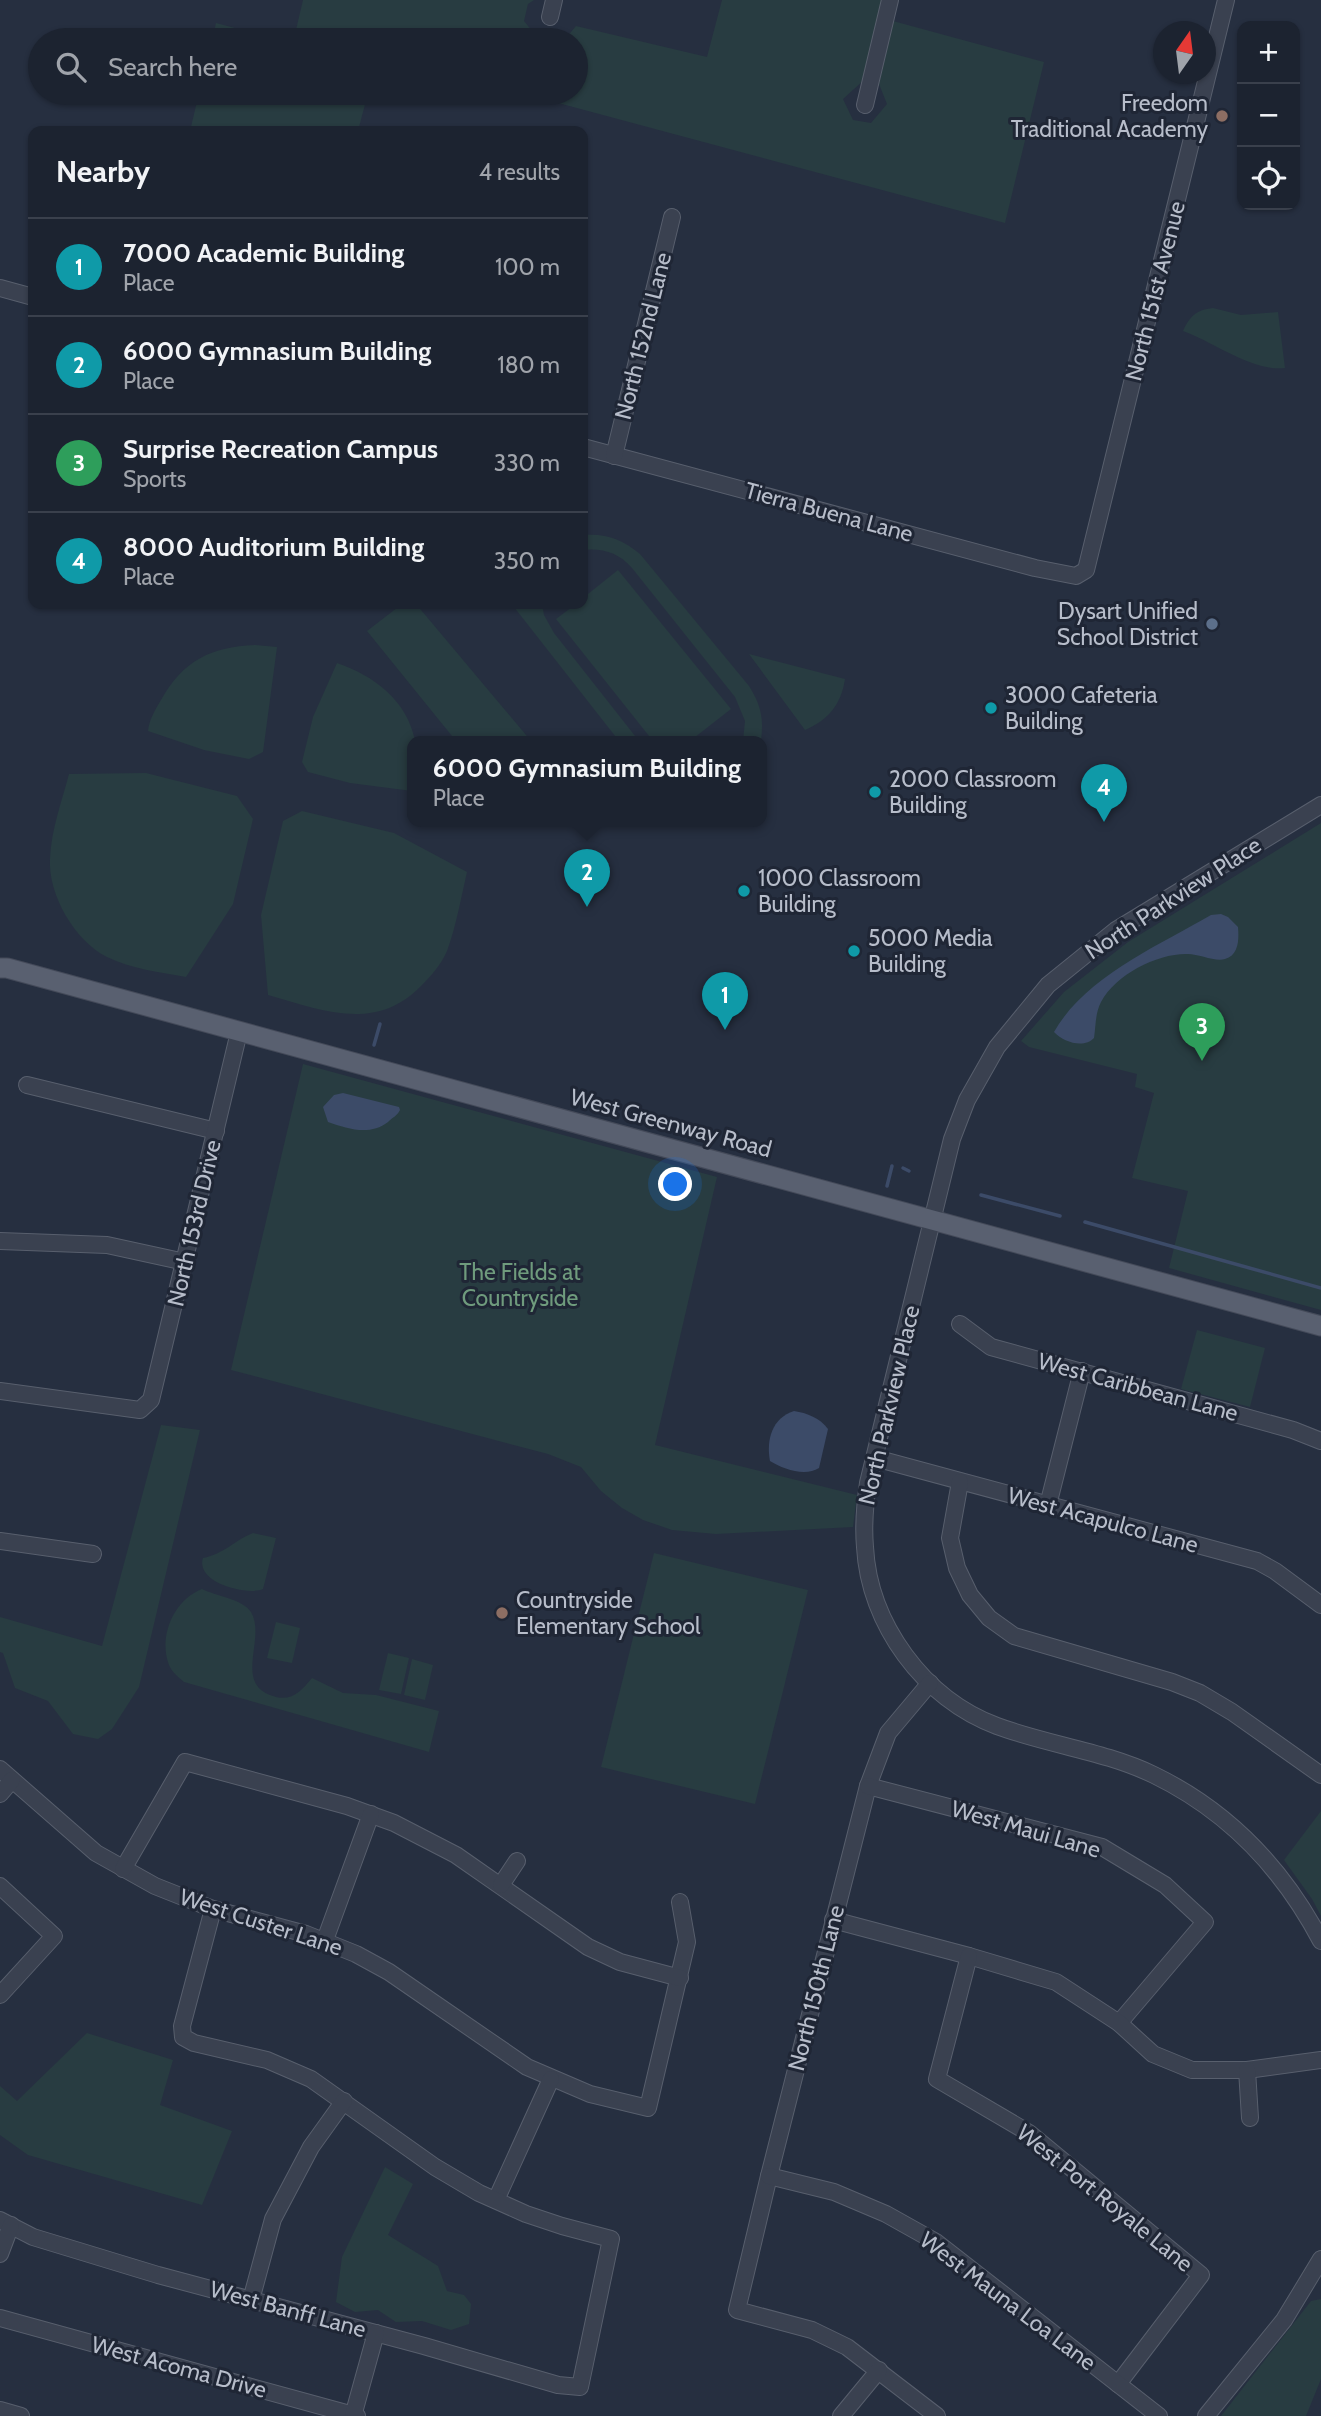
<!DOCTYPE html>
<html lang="en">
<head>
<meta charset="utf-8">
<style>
	body { margin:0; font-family:Cabin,sans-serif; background:#252b38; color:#f1f3f6 }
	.controls { position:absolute; right:21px; top:21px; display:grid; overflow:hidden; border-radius:14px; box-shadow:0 2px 5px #0004 }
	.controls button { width:63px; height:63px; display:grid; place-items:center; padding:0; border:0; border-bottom:2px solid #3a404c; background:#1c2330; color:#f1f3f6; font:35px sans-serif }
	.compass { position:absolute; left:1153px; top:21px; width:63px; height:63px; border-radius:50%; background:#1c2330; box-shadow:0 2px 5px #0004; rotate:14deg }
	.you { position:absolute; left:676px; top:1185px; width:24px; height:24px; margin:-18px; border:5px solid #fff; border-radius:50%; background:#1a73e8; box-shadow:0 0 0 10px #1a73e833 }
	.badge { display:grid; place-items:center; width:46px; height:46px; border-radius:50%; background:#b45309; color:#fff; font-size:23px; font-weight:700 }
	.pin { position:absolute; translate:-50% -58px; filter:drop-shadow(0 2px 4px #0008) }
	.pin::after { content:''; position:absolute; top:37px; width:24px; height:21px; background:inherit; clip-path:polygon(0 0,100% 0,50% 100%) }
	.popup { position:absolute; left:407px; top:736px; width:360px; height:91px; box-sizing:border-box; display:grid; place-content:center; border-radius:14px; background:#1c2330; filter:drop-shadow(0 2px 5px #0005); font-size:23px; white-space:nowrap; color:#a0a4ab }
	.popup b { font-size:26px; color:#f1f3f6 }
	.popup::after { content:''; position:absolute; left:50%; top:100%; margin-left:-14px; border:14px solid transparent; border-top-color:#1c2330 }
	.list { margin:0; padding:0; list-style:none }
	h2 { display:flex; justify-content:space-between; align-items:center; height:91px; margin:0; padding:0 28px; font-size:30px }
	h2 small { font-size:23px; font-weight:400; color:#a0a4ab }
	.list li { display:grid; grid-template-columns:46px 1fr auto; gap:21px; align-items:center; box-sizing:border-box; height:98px; padding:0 28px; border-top:2px solid #3a404c }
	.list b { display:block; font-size:26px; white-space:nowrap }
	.list p { margin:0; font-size:23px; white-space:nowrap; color:#a0a4ab }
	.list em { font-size:23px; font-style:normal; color:#a0a4ab }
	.icon { flex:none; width:38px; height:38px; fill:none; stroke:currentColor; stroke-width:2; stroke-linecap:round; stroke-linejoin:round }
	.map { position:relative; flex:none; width:1321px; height:2416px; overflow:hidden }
	.search { position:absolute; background:#1c2330; box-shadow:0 2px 5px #0004; left:28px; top:28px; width:560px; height:77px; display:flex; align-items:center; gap:18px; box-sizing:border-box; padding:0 24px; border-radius:38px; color:#a0a4ab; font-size:26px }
	.panel { position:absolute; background:#1c2330; box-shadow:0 2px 5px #0004; left:28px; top:126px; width:560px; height:483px; border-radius:14px }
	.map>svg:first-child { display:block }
	.green { fill:#283c41 }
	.water { fill:#3c4b68 }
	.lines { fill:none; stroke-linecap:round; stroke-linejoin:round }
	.stream { stroke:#3c4b68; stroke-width:3.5 }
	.minor-casing { stroke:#585f6d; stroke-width:18 }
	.major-casing { stroke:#444a59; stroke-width:21 }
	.minor { stroke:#3a4150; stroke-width:16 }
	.major { stroke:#596070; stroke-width:19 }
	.education-dot { fill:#8d6e63; stroke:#1f2635; stroke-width:2.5 }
	.service-dot { fill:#5c6f8a; stroke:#1f2635; stroke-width:2.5 }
	.culture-dot { fill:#0f9aa8; stroke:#1f2635; stroke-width:2.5 }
	.labels { text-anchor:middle; stroke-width:6; stroke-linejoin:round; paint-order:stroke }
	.poi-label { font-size:23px; fill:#b7bdca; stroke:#1f2635; text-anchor:start }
	.street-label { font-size:23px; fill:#b7bdca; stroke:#1f2635 }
	.park-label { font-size:23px; fill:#6f9b7d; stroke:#1f2635 }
</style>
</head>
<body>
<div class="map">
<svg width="1321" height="2416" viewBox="0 0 1321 2416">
	<rect width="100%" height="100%" fill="#262f40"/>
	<g class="green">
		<polygon points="303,0 534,0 528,4 524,21 537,37 547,40 336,40 296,30"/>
		<polygon points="722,0 883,0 865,79 843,99 853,120 871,123 887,104 879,84 893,21 1044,62 1005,223 521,93 576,93 576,40 560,40 566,38 576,26 707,57"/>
		<polygon points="216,23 281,40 212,40"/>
		<polygon points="199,93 368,93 358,131 190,131"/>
		<path d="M1213,308L1241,315L1278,312L1285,368C1252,372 1214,342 1183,331C1190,316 1196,310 1213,308Z"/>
		<path d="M583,535C606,533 622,539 640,554L749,686C761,705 764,719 761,741H743L745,721L735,697L632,568C619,553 603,548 583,550Z"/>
		<polygon points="618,570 731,709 690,741 653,741 556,619 576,604 583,604 583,598"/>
		<polygon points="402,604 416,604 531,741 456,741 367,631"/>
		<polygon points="518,604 542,604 544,615 554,633 639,741 619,741 514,607"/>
		<path d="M255,645L277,647L263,752L249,759L204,750L148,731C149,720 155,710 161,700C183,661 210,647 255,645Z"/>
		<path d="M749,654L845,679C841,705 828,720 805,730Z"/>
		<path d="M337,663C373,675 408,701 415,741H412V791L350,783L308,772L302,762L313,717Z"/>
		<path d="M146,773L237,796L253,819L233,904L186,977C160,972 131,969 107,957C75,941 48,895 50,859C51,830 62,801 69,774Z"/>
		<path d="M302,811L394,833L467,872C461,898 456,927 447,951C441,965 431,976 421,986C375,1033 322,1010 268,995L261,915L283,821Z"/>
		<polygon points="1321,823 1321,1310 1169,1268 1188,1191 1132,1178 1154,1093 1135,1087 1137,1074 1029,1047 1021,1041 1064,992 1128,942"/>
		<polygon points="303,1064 717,1177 655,1445 857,1495 853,1527 716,1534 672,1530 643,1520 622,1508 601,1491 581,1467 548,1454 231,1370"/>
		<polygon points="1197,1330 1265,1348 1250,1407 1181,1389"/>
		<polygon points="161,1425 200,1430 139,1687 112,1729 98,1739 73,1734 48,1701 15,1688 3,1653 0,1652 0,1617 102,1646"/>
		<path d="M253,1533L276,1538L263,1589C247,1596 195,1583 203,1558C224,1554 235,1540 253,1533Z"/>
		<polygon points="654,1553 808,1590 755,1804 601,1767"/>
		<path d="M202,1589C215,1596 243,1599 251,1612C267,1639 231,1686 276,1697C293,1701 302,1690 312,1678L343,1693L376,1695L439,1711L429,1752L184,1682C178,1677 172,1672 169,1665C158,1636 174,1600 202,1589Z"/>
		<polygon points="276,1622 300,1628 292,1663 267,1658"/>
		<polygon points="388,1653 409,1658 401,1694 379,1690"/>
		<polygon points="412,1659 433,1665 425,1700 404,1695"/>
		<polygon points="1321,1811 1321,1916 1312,1899 1284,1860"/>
		<polygon points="87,2033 173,2060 160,2105 232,2131 202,2205 28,2155 0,2135 0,2086 17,2101"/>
		<polygon points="385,2167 413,2184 388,2235 438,2266 447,2291 464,2295 471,2304 469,2324 451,2330 422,2321 396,2322 378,2310 355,2312 336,2302 342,2257"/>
		<polygon points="1321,2299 1321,2379 1306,2416 1221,2416 1311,2301"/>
	</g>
	<g class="water">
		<path d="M1221,914L1228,917L1238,927C1239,939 1239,955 1225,959C1215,962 1199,954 1188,954C1158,953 1116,974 1101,1002C1095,1014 1096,1025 1094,1038C1084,1049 1063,1042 1054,1032C1086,976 1158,946 1211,915Z"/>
		<path d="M343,1093L399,1107L400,1110C397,1116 393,1117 388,1122C370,1136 348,1129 328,1122L323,1107L334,1095Z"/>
		<path d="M794,1411C807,1413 820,1418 828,1429L819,1468C805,1477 783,1469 770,1461C766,1440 772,1418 794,1411Z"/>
	</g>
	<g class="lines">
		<g class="stream">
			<polyline points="374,1045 380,1024"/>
			<polyline points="903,1168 909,1171"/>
			<polyline points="887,1186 892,1166"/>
			<polyline points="981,1195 1060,1216"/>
			<polyline points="1085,1222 1321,1288"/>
		</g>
		<g class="minor-casing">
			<g id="minor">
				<polyline points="550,17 554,0"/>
				<polyline points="865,105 890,0"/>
				<polyline points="0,288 33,297"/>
				<polyline points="583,447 1035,568 1076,576 1086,570 1226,0"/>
				<polyline points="614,456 672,217"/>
				<path d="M1321,805L1116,930L1048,985L997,1047L967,1100L952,1139L868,1483C865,1504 863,1525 865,1547C869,1624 924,1699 997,1726C1048,1745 1104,1751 1154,1775C1228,1811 1283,1869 1321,1941"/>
				<polyline points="27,1085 216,1131"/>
				<polyline points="0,1241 107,1245 185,1262"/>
				<polyline points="960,1324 991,1347 1293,1430 1321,1441"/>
				<polyline points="0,1391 140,1410 151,1400 239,1032"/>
				<polyline points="875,1458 1257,1561 1275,1571 1321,1605"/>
				<polyline points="960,1482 950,1538 957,1568 970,1595 989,1618 1014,1636 1172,1682 1200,1693 1232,1712 1321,1775"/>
				<polyline points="1048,1505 1082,1371"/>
				<polyline points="0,1541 93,1554"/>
				<polyline points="930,1683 888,1733 868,1786 769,2176 737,2310 812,2330 847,2347 937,2416"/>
				<polyline points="0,1769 96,1853 155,1886 213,1909 306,1934 356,1954 389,1972 527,2067 590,2094 648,2108 687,1942 680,1902"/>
				<polyline points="868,1786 1102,1847 1165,1885 1205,1922 1119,2023"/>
				<polyline points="0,1794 12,1780"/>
				<polyline points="123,1869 185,1762 347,1806 394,1823 456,1855 588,1947 620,1962 680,1978"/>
				<polyline points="501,1885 517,1861"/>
				<polyline points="0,1886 54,1936 0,1995"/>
				<polyline points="833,1920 969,1956 1056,1982 1119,2023 1153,2054 1192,2070 1247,2070 1321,2060"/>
				<polyline points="325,1940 371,1814"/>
				<polyline points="969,1956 937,2079 1029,2133 1201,2275 1118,2384"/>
				<polyline points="1247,2070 1250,2118"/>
				<polyline points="769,2176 834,2192 886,2214 936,2242 1159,2416"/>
				<polyline points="496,2200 551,2079"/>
				<polyline points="0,2220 33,2237 158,2275 424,2346 558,2385 580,2387 611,2239 562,2226 526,2214 479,2193 435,2167 311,2079 267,2060 194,2043 183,2037 182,2026 213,1909"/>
				<polyline points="0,2254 11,2225"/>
				<polyline points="251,2300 273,2219 311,2147 344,2101"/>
				<polyline points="0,2318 357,2416"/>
				<polyline points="0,2410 21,2416"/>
				<polyline points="353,2416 376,2333"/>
				<polyline points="841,2416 879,2370"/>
				<polyline points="1206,2416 1284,2320 1321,2259"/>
			</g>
		</g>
		<g class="major-casing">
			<polyline id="major" points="0,968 7,968 1321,1326"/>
		</g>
		<use href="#minor" class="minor"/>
		<use href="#major" class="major"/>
	</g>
	<g class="education-dot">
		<circle cx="1222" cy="116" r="7"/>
		<circle cx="502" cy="1613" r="7"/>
	</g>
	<circle class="service-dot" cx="1212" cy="624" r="7"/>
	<g class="culture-dot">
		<circle cx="991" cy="708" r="7"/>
		<circle cx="875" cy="792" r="7"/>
		<circle cx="744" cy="891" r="7"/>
		<circle cx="854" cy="951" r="7"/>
	</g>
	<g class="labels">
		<g class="poi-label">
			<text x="1208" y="111" text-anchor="end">Freedom<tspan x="1208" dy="26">Traditional Academy</tspan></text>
			<text x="1198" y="619" text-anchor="end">Dysart Unified<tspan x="1198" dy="26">School District</tspan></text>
			<text x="1005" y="703">3000 Cafeteria<tspan x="1005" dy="26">Building</tspan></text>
			<text x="889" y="787">2000 Classroom<tspan x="889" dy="26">Building</tspan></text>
			<text x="758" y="886">1000 Classroom<tspan x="758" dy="26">Building</tspan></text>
			<text x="868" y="946">5000 Media<tspan x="868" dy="26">Building</tspan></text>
			<text x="516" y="1608">Countryside<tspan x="516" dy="26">Elementary School</tspan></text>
		</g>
		<g class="street-label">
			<text transform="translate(1155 291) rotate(-76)" y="8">North 151st Avenue</text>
			<text transform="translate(643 336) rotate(-76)" y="8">North 152nd Lane</text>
			<text transform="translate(829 512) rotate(15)" y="8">Tierra Buena Lane</text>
			<text transform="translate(1173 898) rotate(-33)" y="8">North Parkview Place</text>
			<text transform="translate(671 1123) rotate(15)" y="8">West Greenway Road</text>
			<text transform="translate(194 1223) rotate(-77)" y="8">North 153rd Drive</text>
			<text transform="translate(1138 1387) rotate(15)" y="8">West Caribbean Lane</text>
			<text transform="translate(889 1405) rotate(-77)" y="8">North Parkview Place</text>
			<text transform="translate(1103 1520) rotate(15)" y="8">West Acapulco Lane</text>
			<text transform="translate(1026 1829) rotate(16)" y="8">West Maui Lane</text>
			<text transform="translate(261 1922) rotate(18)" y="8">West Custer Lane</text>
			<text transform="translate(816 1988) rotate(-76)" y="8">North 150th Lane</text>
			<text transform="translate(1105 2198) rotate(39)" y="8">West Port Royale Lane</text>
			<text transform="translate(1008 2301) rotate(37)" y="8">West Mauna Loa Lane</text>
			<text transform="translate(288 2309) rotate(15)" y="8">West Banff Lane</text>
			<text transform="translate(179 2367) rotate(15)" y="8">West Acoma Drive</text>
		</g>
		<g class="park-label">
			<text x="520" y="1280">The Fields at<tspan x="520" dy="26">Countryside</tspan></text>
		</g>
	</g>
</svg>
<div class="controls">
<button>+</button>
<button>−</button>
<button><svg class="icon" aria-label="locate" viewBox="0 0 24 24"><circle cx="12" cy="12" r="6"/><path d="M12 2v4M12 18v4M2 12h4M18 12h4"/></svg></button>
</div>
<svg class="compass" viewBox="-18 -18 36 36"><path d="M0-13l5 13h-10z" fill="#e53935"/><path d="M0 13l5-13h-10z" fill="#a0a4ab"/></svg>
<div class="you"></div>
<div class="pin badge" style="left:725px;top:1030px;background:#0f9aa8">1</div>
<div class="pin badge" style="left:587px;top:907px;background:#0f9aa8">2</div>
<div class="popup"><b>6000 Gymnasium Building</b>Place</div>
<div class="pin badge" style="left:1202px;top:1061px;background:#2e9e5b">3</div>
<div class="pin badge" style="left:1104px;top:822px;background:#0f9aa8">4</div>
<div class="search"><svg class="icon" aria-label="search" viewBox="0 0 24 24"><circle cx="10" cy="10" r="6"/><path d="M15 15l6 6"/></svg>Search here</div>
<section class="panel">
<h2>Nearby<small>4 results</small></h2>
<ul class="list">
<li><span class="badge" style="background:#0f9aa8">1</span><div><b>7000 Academic Building</b><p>Place</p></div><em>100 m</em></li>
<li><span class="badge" style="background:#0f9aa8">2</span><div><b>6000 Gymnasium Building</b><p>Place</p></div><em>180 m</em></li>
<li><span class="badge" style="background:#2e9e5b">3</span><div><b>Surprise Recreation Campus</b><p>Sports</p></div><em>330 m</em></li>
<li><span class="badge" style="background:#0f9aa8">4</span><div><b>8000 Auditorium Building</b><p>Place</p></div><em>350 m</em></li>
</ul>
</section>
</div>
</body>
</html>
